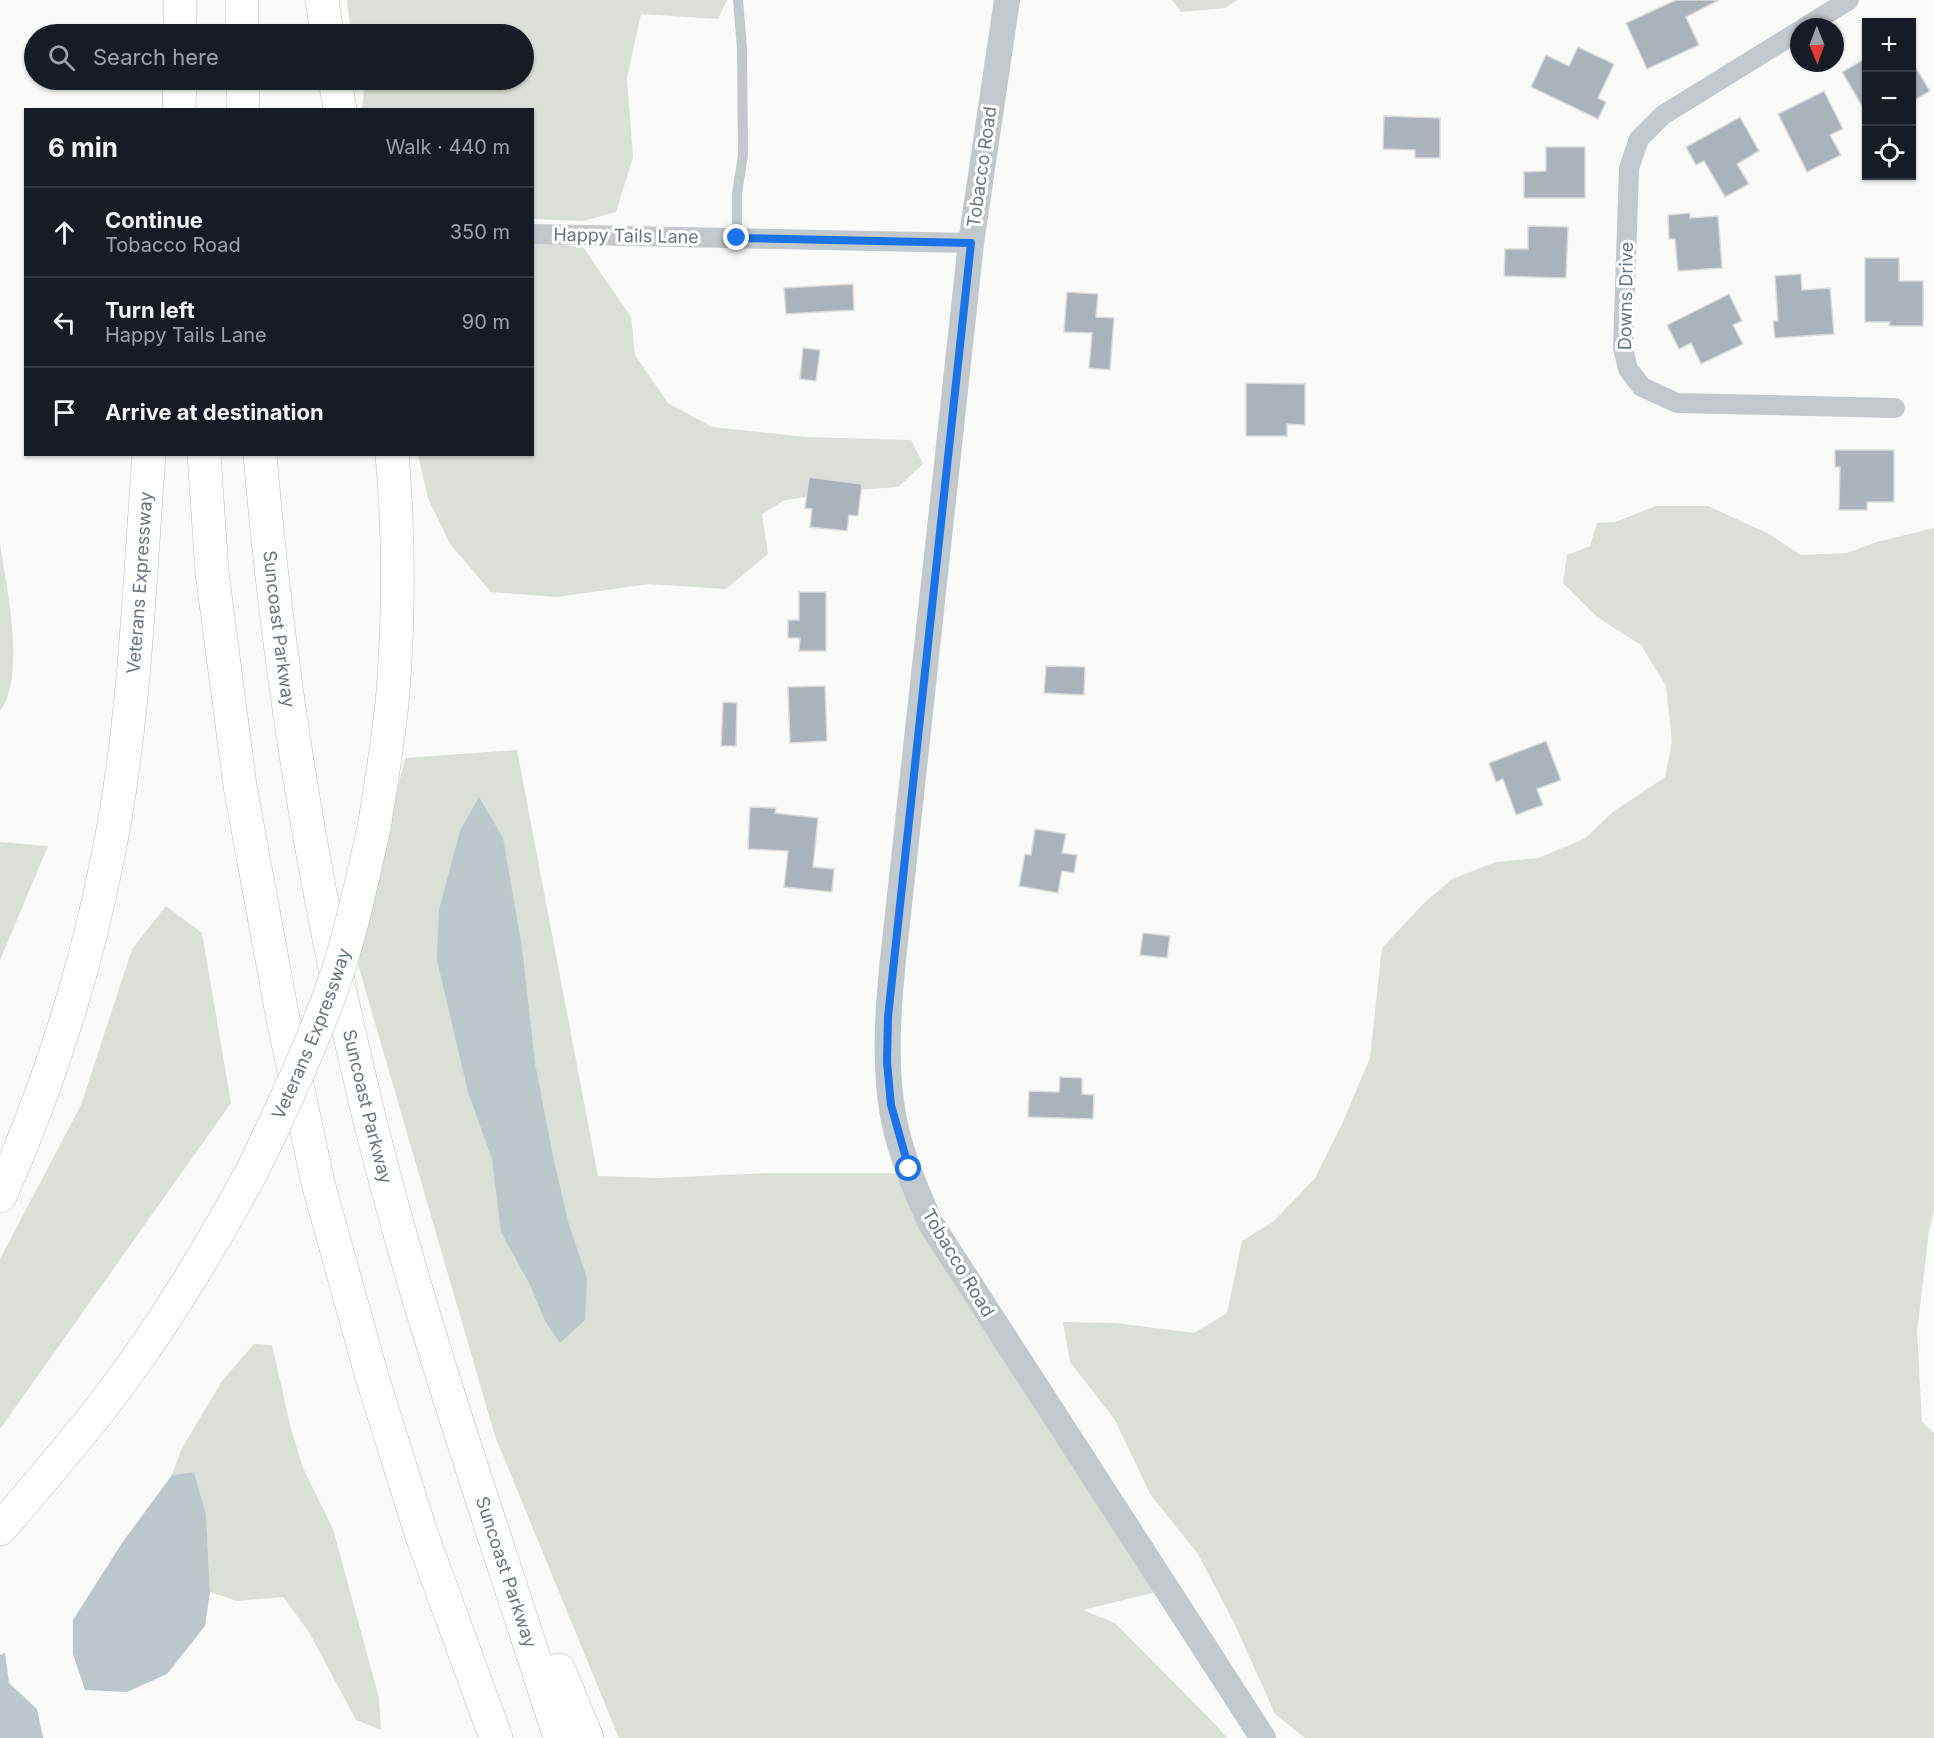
<!DOCTYPE html>
<html lang="en">
<head>
<meta charset="utf-8">
<style>
	body { margin:0; font-family:Inter,sans-serif; background:#242831; color:#f1f3f6 }
	.controls { position:absolute; right:18px; top:18px; display:grid; overflow:hidden; border-radius:0px; box-shadow:0 2px 4px #0004 }
	.controls button { width:54px; height:54px; display:grid; place-items:center; padding:0; border:0; border-bottom:2px solid #363941; background:#171b24; color:#f1f3f6; font:30px sans-serif }
	.compass { position:absolute; left:1790px; top:18px; width:54px; height:54px; border-radius:50%; background:#171b24; box-shadow:0 2px 4px #0004; rotate:179deg }
	.stop { position:absolute; width:18px; height:18px; margin:-14px; border:4px solid #1a73e8; border-radius:50%; background:#fff }
	.stop.end { background:#1a73e8; border-color:#fff; box-shadow:0 2px 6px #0008 }
	.list { margin:0; padding:0; list-style:none }
	h2 { display:flex; justify-content:space-between; align-items:center; height:78px; margin:0; padding:0 24px; font-size:26px }
	h2 small { font-size:20px; font-weight:400; color:#9ea1a6 }
	.list li { display:grid; grid-template-columns:39px 1fr auto; gap:18px; align-items:center; box-sizing:border-box; height:90px; padding:0 24px; border-top:2px solid #363941 }
	.list b { display:block; font-size:22px; white-space:nowrap }
	.list p { margin:0; font-size:20px; white-space:nowrap; color:#9ea1a6 }
	.list em { font-size:20px; font-style:normal; color:#9ea1a6 }
	.icon { flex:none; width:33px; height:33px; fill:none; stroke:currentColor; stroke-width:2; stroke-linecap:round; stroke-linejoin:round }
	.map { position:relative; flex:none; width:1934px; height:1738px; overflow:hidden }
	.search { position:absolute; background:#171b24; box-shadow:0 2px 4px #0004; left:24px; top:24px; width:510px; height:66px; display:flex; align-items:center; gap:15px; box-sizing:border-box; padding:0 21px; border-radius:33px; color:#9ea1a6; font-size:22px }
	.panel { position:absolute; background:#171b24; box-shadow:0 2px 4px #0004; left:24px; top:108px; width:510px; height:348px; border-radius:0px }
	.map>svg:first-child { display:block }
	.green { fill:#dadfd7 }
	.water { fill:#bbc7cb }
	.building { fill:#aab3b9; stroke:#dcdcda; stroke-width:1.5 }
	.lines { fill:none; stroke-linecap:round; stroke-linejoin:round }
	.motorway-casing { stroke:#b4b9bd; stroke-width:34 }
	.service { stroke:#c3c8cc; stroke-width:10 }
	.minor { stroke:#c3c8cc; stroke-width:20 }
	.tertiary { stroke:#c3c8cc; stroke-width:26 }
	.motorway { stroke:#fff; stroke-width:33 }
	.motorway-bridge-casing { stroke:#b4b9bd; stroke-width:34; stroke-linecap:butt }
	.motorway-bridge { stroke:#fff; stroke-width:33 }
	.route { stroke:#1a73e8; stroke-width:8 }
	.labels { text-anchor:middle; stroke-width:6; stroke-linejoin:round; paint-order:stroke }
	.street-label { font-size:18px; fill:#657683; stroke:#fff }
</style>
</head>
<body>
<div class="map">
<svg width="1934" height="1738" viewBox="0 0 1934 1738">
	<rect width="100%" height="100%" fill="#fafaf8"/>
	<g class="green">
		<polygon points="347,0 727,0 718,19 641,14 627,78 633,157 616,212 583,221 533,219 532,110 362,109 364,90 361,80 524,80 524,34 351,34"/>
		<polygon points="1172,0 1237,0 1225,8 1181,12"/>
		<polygon points="533,241 583,247 631,317 635,355 668,403 712,427 806,437 911,440 923,464 898,487 856,490 785,500 762,514 768,554 726,589 649,584 557,597 491,592 450,544 428,498 418,455 532,454"/>
		<polygon points="1656,506 1708,506 1769,534 1801,555 1847,553 1877,542 1934,528 1934,1211 1929,1231 1917,1332 1922,1422 1934,1433 1934,1738 1305,1738 1275,1714 1234,1623 1198,1554 1150,1494 1115,1420 1070,1362 1063,1322 1115,1323 1194,1333 1227,1313 1242,1241 1274,1221 1315,1178 1341,1126 1370,1058 1382,948 1423,904 1452,879 1496,862 1538,858 1584,839 1613,812 1665,777 1672,742 1666,686 1641,645 1597,617 1563,583 1567,555 1590,546 1597,523 1615,522"/>
		<path d="M0,543C6,586 27,675 0,711Z"/>
		<polygon points="517,750 598,1176 657,1178 770,1173 920,1173 947,1240 1164,1590 1083,1610 1115,1623 1216,1725 1227,1738 619,1738 495,1436 357,961 405,758"/>
		<polygon points="0,842 48,846 0,960"/>
		<polygon points="166,906 202,933 231,1103 0,1429 0,1259 81,1105 132,949"/>
		<polygon points="254,1344 272,1345 291,1429 303,1468 333,1529 379,1698 381,1730 356,1720 309,1632 283,1597 237,1601 210,1592 206,1514 194,1472 172,1475 181,1450 222,1381"/>
	</g>
	<g class="water">
		<polygon points="479,797 503,838 522,948 535,1063 554,1161 569,1225 587,1278 585,1320 560,1343 545,1321 530,1285 501,1232 492,1159 468,1092 437,960 439,910 460,831"/>
		<polygon points="194,1472 206,1514 210,1592 205,1626 167,1674 127,1692 85,1690 73,1654 73,1620 122,1543 172,1475"/>
		<polygon points="5,1653 9,1683 37,1709 43,1738 0,1738 0,1655"/>
	</g>
	<g class="building">
		<polygon points="1676,0 1719,0 1686,17 1699,45 1647,69 1626,23"/>
		<polygon points="1578,47 1614,64 1598,98 1606,102 1598,119 1531,87 1546,55 1569,66"/>
		<polygon points="1866,58 1866,113 1842,72"/>
		<polygon points="1911,60 1930,91 1911,102"/>
		<polygon points="1824,91 1843,129 1830,135 1841,155 1807,172 1778,114"/>
		<polygon points="1384,116 1440,118 1440,158 1415,158 1415,150 1383,149"/>
		<polygon points="1740,117 1759,151 1737,164 1749,184 1725,197 1704,161 1696,165 1686,147"/>
		<polygon points="1546,147 1585,147 1585,198 1524,198 1524,172 1546,171"/>
		<polygon points="1690,213 1690,218 1718,216 1722,268 1678,271 1675,239 1669,239 1668,215"/>
		<polygon points="1528,226 1568,227 1566,278 1504,276 1505,249 1528,249"/>
		<polygon points="1865,258 1899,258 1899,281 1923,281 1923,326 1889,326 1890,322 1865,322"/>
		<polygon points="1801,274 1802,290 1830,288 1834,334 1775,338 1773,321 1778,321 1775,276"/>
		<polygon points="853,284 854,310 786,314 784,288"/>
		<polygon points="1067,292 1098,294 1096,317 1114,318 1110,370 1089,368 1092,333 1064,332"/>
		<polygon points="1729,294 1742,321 1733,325 1743,344 1701,364 1691,343 1679,349 1667,325"/>
		<polygon points="803,348 820,350 816,381 800,379"/>
		<polygon points="1246,383 1305,384 1305,425 1287,424 1287,436 1246,436"/>
		<polygon points="1835,450 1894,450 1894,502 1867,502 1867,510 1839,510 1840,467 1835,467"/>
		<polygon points="809,477 862,484 858,516 849,515 847,531 810,527 812,509 805,508"/>
		<polygon points="799,592 826,592 826,651 799,651 800,638 788,638 788,620 799,620"/>
		<polygon points="1046,666 1085,667 1084,695 1044,693"/>
		<polygon points="825,686 827,741 790,743 788,687"/>
		<polygon points="723,702 737,703 736,746 721,746"/>
		<polygon points="1546,741 1561,780 1537,789 1543,805 1516,815 1503,779 1496,782 1489,763"/>
		<polygon points="750,807 776,808 775,813 818,818 813,867 834,869 832,892 784,887 788,851 748,849"/>
		<polygon points="1035,829 1066,834 1062,853 1077,855 1074,873 1062,871 1058,893 1019,886 1025,854 1031,855"/>
		<polygon points="1143,933 1170,936 1167,958 1140,955"/>
		<polygon points="1060,1077 1082,1078 1082,1094 1094,1095 1093,1119 1028,1117 1029,1091 1059,1092"/>
	</g>
	<g class="lines">
		<g class="motorway-casing">
			<g id="motorway">
				<polyline points="180,0 180,34"/>
				<polyline points="242,0 242,34"/>
				<polyline points="322,0 327,34"/>
				<polyline points="243,80 243,110"/>
				<polyline points="335,80 340,110"/>
				<polyline points="179,110 180,80"/>
				<polyline points="204,454 212,572 240,786 283,1019 318,1183 372,1377 422,1536 496,1738"/>
				<path id="s1" d="M260,454C278,671 313,885 364,1096C416,1314 492,1525 560,1738"/>
				<path d="M374,828C381,783 389,738 393,692C399,613 399,533 392,454"/>
				<path id="s2" d="M0,1196C49,1086 86,970 109,851C135,721 139,587 149,454"/>
				<path d="M0,1529C38,1485 76,1441 111,1395C164,1325 210,1249 252,1171"/>
				<polyline points="559,1670 587,1738"/>
			</g>
		</g>
		<polyline class="service" points="737,238 737,193 743,155 742,48 738,0"/>
		<g class="minor">
			<polyline points="1805,27 1849,0"/>
			<polyline points="1799,31 1663,115 1639,139 1629,168 1623,348 1628,369 1642,387 1677,403 1895,408"/>
			<polyline points="532,234 971,243"/>
		</g>
		<path class="tertiary" d="M1007,0L971,243L893,960C888,1008 885,1055 891,1102C896,1144 914,1186 931,1224L1263,1738"/>
		<use href="#motorway" class="motorway"/>
		<g class="motorway-bridge-casing">
			<g id="motorway-bridge">
				<path id="s3" d="M252,1171C282,1110 311,1047 334,983C351,933 362,880 374,828"/>
			</g>
		</g>
		<use href="#motorway-bridge" class="motorway-bridge"/>
	</g>
	<g class="lines">
		<polyline class="route" points="737,238 971,243 888,1017 887,1062 891,1105 909,1169"/>
	</g>
	<g class="labels">
		<g class="street-label">
			<text transform="translate(982 167) rotate(-82)" y="6">Tobacco Road</text>
			<text transform="translate(626 236) rotate(1)" y="6">Happy Tails Lane</text>
			<text transform="translate(1626 296) rotate(-89)" y="6">Downs Drive</text>
			<text dy="6" stroke="none"><textPath href="#s2" startOffset="633">Veterans Expressway</textPath></text>
			<text dy="6" stroke="none"><textPath href="#s1" startOffset="176">Suncoast Parkway</textPath></text>
			<text dy="6" stroke="none"><textPath href="#s3" startOffset="150">Veterans Expressway</textPath></text>
			<text dy="6" stroke="none"><textPath href="#s1" startOffset="662">Suncoast Parkway</textPath></text>
			<text transform="translate(958 1263) rotate(59)" y="6">Tobacco Road</text>
			<text dy="6" stroke="none"><textPath href="#s1" startOffset="1148">Suncoast Parkway</textPath></text>
		</g>
	</g>
</svg>
<div class="controls">
<button>+</button>
<button>−</button>
<button><svg class="icon" aria-label="locate" viewBox="0 0 24 24"><circle cx="12" cy="12" r="6"/><path d="M12 2v4M12 18v4M2 12h4M18 12h4"/></svg></button>
</div>
<svg class="compass" viewBox="-18 -18 36 36"><path d="M0-13l5 13h-10z" fill="#e53935"/><path d="M0 13l5-13h-10z" fill="#9ea1a6"/></svg>
<div class="stop" style="left:909px;top:1169px"></div>
<div class="stop end" style="left:737px;top:238px"></div>
<div class="search"><svg class="icon" aria-label="search" viewBox="0 0 24 24"><circle cx="10" cy="10" r="6"/><path d="M15 15l6 6"/></svg>Search here</div>
<section class="panel">
<h2>6 min<small>Walk · 440 m</small></h2>
<ul class="list">
<li><svg class="icon" aria-label="ahead" viewBox="0 0 24 24"><path d="M12 20V5M6 11l6-6 6 6"/></svg><div><b>Continue</b><p>Tobacco Road</p></div><em>350 m</em></li>
<li><svg class="icon" aria-label="left" viewBox="0 0 24 24"><path d="M17 20v-9H6M10 6l-5 5 5 5"/></svg><div><b>Turn left</b><p>Happy Tails Lane</p></div><em>90 m</em></li>
<li><svg class="icon" aria-label="arrive" viewBox="0 0 24 24"><path d="M6 21V4h12l-3 4 3 4H6"/></svg><div><b>Arrive at destination</b></div></li>
</ul>
</section>
</div>
</body>
</html>
